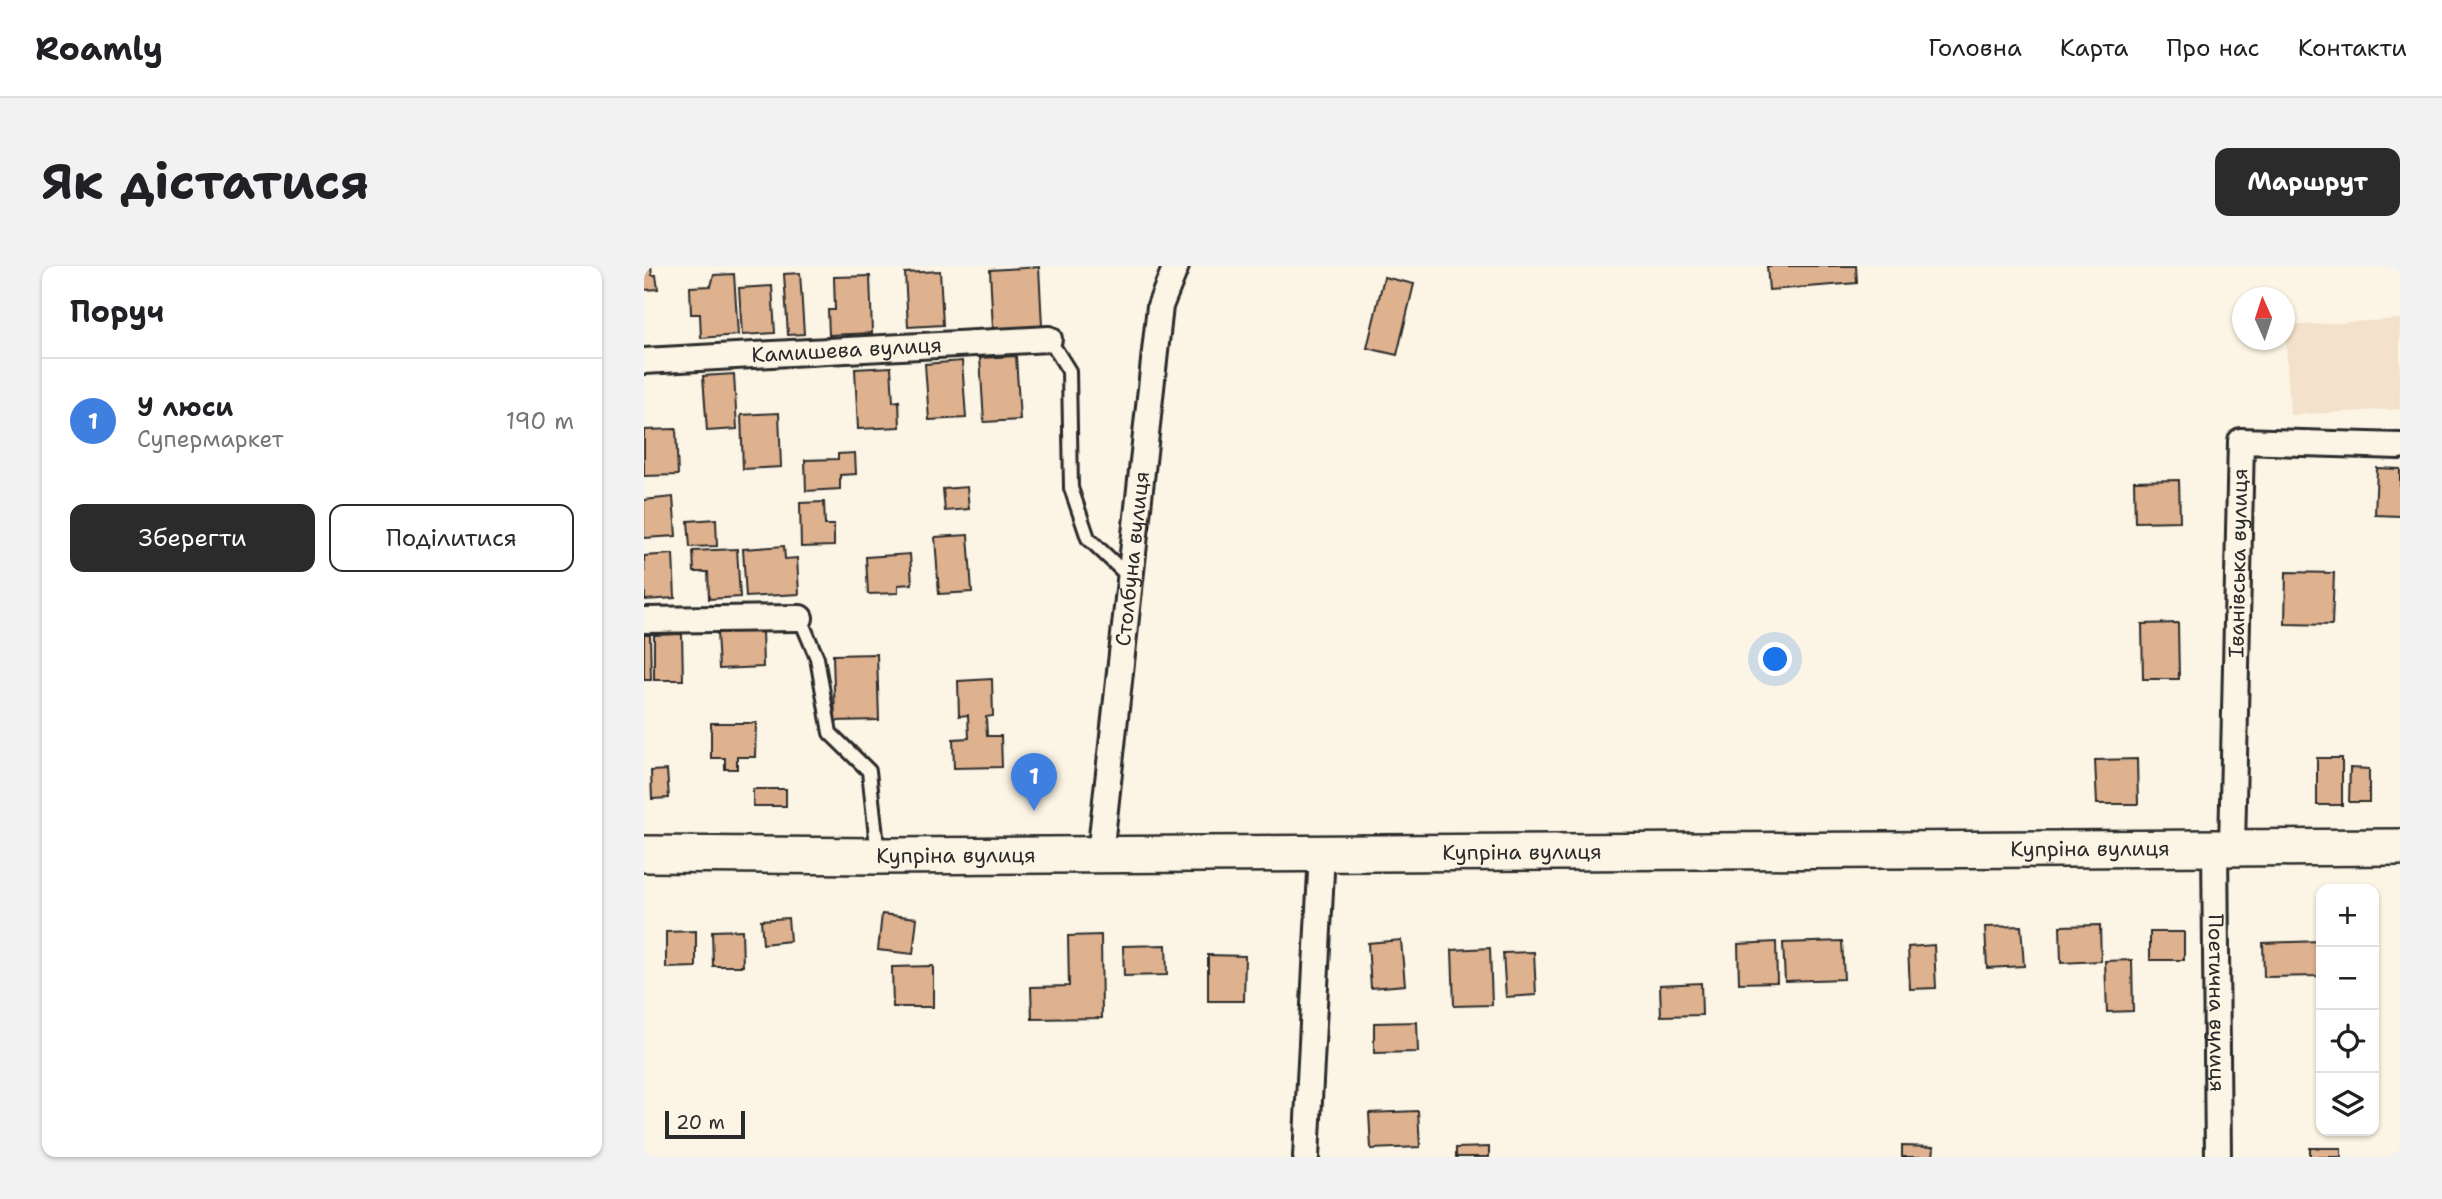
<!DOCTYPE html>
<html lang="uk">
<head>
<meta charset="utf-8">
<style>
	body { margin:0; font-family:"Shantell Sans",sans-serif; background:#f2f2f2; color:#202124 }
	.controls { position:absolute; right:21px; bottom:21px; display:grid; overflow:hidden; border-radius:14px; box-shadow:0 2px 5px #0004 }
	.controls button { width:63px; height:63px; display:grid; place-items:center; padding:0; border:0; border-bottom:2px solid #e0e0e0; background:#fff; color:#202124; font:35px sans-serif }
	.compass { position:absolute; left:1588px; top:21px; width:63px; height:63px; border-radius:50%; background:#fff; box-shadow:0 2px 5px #0004; rotate:357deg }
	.scale { position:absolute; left:21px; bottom:18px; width:80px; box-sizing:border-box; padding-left:7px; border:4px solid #2b2b2b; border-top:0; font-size:19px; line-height:24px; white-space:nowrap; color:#2b2b2b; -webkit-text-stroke:5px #fcf5e5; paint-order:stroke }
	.you { position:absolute; left:1132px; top:394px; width:24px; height:24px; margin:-18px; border:5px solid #fff; border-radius:50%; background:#1a73e8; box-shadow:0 0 0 10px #1a73e833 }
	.badge { display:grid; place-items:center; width:46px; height:46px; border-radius:50%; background:#2b2b2b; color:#fff; font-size:23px; font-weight:700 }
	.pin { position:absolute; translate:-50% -58px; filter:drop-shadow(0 2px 4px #0008) }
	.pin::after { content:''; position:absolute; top:37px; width:24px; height:21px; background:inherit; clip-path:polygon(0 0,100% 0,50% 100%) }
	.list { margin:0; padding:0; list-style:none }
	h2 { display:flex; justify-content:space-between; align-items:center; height:91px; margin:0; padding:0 28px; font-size:30px }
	h2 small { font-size:23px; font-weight:400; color:#757577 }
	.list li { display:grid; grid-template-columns:46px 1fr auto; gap:21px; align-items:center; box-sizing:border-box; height:126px; padding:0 28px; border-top:2px solid #e0e0e0 }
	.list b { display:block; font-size:26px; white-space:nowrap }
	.list p { margin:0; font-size:23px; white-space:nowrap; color:#757577 }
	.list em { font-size:23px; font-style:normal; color:#757577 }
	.actions { display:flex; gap:14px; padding:21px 28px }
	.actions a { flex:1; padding:16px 0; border:2px solid #2b2b2b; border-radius:14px; text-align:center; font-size:24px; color:#2b2b2b }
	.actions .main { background:#2b2b2b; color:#fff }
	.icon { flex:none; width:38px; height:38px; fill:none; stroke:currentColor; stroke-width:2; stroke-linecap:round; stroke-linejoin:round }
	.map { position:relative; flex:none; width:1756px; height:891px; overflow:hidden; border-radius:14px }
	header { display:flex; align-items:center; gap:42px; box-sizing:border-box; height:98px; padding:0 35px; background:#fff; border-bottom:2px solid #e0e0e0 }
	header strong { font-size:33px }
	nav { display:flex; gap:38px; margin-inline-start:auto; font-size:24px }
	.intro { display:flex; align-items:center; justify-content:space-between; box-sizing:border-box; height:168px; padding:0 42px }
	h1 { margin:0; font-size:49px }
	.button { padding:18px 32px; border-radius:14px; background:#2b2b2b; color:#fff; font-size:24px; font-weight:700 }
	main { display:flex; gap:42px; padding:0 42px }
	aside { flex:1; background:#fff; border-radius:14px; box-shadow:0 2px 5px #0004 }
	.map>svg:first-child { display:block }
	.built { fill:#f3e1cb }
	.building { fill:#deb28f; stroke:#2b2b2b; stroke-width:2 }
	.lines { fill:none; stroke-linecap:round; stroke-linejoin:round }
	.service-casing { stroke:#2b2b2b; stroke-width:18 }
	.minor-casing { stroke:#2b2b2b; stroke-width:30 }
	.secondary-casing { stroke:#2b2b2b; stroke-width:40 }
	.service { stroke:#fcf5e5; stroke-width:12 }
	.minor { stroke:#fcf5e5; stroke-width:24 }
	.secondary { stroke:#fcf5e5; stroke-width:35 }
	.labels { text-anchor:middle; stroke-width:5; stroke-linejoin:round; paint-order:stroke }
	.street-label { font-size:21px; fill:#2b2b2b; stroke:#fcf5e5 }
</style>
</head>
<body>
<header>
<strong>Roamly</strong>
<nav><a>Головна</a><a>Карта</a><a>Про нас</a><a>Контакти</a></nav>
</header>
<div class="intro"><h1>Як дістатися</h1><a class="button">Маршрут</a></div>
<main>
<aside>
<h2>Поруч<small></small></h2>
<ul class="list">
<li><span class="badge" style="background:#3f7fe0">1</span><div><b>У люси</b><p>Супермаркет</p></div><em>190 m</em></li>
</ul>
<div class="actions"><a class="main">Зберегти</a><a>Поділитися</a></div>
</aside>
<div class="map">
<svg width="1756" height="891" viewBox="0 0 1756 891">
	<rect width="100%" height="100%" fill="#fcf5e5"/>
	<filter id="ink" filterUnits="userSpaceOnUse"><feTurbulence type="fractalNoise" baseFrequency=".0143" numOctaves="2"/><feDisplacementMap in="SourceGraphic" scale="14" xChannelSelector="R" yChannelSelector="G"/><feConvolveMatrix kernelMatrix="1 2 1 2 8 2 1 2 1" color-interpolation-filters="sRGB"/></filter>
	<g filter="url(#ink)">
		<polygon class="built" points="1756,53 1756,143 1646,149 1641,60"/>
		<g class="building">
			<polygon points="0,0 7,0 8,9 12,9 14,23 0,24"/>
			<polygon points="1123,0 1212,0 1213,17 1125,24"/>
			<polygon points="395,1 398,60 349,63 346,4"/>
			<polygon points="296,5 299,59 264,61 261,7"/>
			<polygon points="156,7 160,68 144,69 140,8"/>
			<polygon points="90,8 94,69 57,72 56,48 47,48 46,21 67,20 70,9"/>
			<polygon points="226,10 228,67 185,69 184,44 191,44 190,11"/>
			<polygon points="740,11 770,18 753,89 723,82"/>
			<polygon points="128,20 131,67 98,69 95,22"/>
			<polygon points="372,90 376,154 340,156 336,92"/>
			<polygon points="318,95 322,152 285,154 281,98"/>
			<polygon points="247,101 249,136 255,135 256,161 214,163 211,103"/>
			<polygon points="90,108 93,163 63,165 59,110"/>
			<polygon points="135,147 137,201 99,203 97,149"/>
			<polygon points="32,163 34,209 0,210 0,164"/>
			<polygon points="211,187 212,208 196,209 196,223 162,225 161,194 194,193 194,188"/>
			<polygon points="1733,202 1756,203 1756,250 1731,249"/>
			<polygon points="1535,214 1536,255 1491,256 1490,215"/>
			<polygon points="323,221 325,243 301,245 299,223"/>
			<polygon points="29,231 32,270 0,272 0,234"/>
			<polygon points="180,236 181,259 190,259 190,280 157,281 156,237"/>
			<polygon points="72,253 73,280 46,281 44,255"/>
			<polygon points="324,269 328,326 295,328 291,271"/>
			<polygon points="140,280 141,293 153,292 155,328 102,331 99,283"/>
			<polygon points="93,283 96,331 65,333 64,306 50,306 49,285"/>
			<polygon points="29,288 31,332 1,334 0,290"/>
			<polygon points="266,288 268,318 254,319 254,327 224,328 222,291"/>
			<polygon points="1642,306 1690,307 1688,359 1641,358"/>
			<polygon points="1534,357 1535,413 1499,413 1498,358"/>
			<polygon points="118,364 119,401 75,403 73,366"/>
			<polygon points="38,368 39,414 10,414 10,369"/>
			<polygon points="0,369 6,369 7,414 0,414"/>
			<polygon points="233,388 235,454 191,455 189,389"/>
			<polygon points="348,413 349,450 342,451 343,470 357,470 358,501 310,502 309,473 325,472 324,449 315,450 314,415"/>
			<polygon points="67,457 112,457 111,491 93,491 93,503 81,503 81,492 67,492"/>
			<rect x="1673" y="492" width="25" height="47"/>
			<polygon points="1493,493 1494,538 1453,538 1451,494"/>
			<polygon points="1706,502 1725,503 1725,536 1705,536"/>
			<polygon points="23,504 25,532 8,533 7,505"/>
			<rect x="109" y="523" width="33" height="17"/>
			<polygon points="238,648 273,652 269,688 234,684"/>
			<polygon points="144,652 146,675 119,678 117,654"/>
			<polygon points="1456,659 1457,695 1417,697 1416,660"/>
			<polygon points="1377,660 1380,700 1343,702 1341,661"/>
			<polygon points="98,664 99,700 69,700 68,665"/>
			<polygon points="52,665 52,701 22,702 22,666"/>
			<rect x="1506" y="666" width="34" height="28"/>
			<polygon points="457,669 458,752 388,753 387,721 425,720 424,670"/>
			<polygon points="757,674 761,719 727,722 724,677"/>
			<polygon points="1198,675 1200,713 1141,715 1139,677"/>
			<polygon points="1677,675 1677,710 1620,711 1619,677"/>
			<polygon points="1132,676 1133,716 1095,717 1094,678"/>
			<polygon points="522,679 523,709 480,710 479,680"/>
			<polygon points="1290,679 1292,722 1266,723 1264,681"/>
			<polygon points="846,682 848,739 810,740 808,684"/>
			<polygon points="890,686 892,729 862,731 859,687"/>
			<polygon points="564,689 601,690 600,735 564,735"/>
			<polygon points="1488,694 1489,745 1463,746 1461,695"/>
			<polygon points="289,700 289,741 249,741 248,701"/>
			<polygon points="1057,717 1058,749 1017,750 1016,719"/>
			<polygon points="773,756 774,786 730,787 730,757"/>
			<polygon points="774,845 776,881 727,883 725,847"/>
			<polygon points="1258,880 1290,881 1289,891 1258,891"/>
			<polygon points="845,881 845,891 812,891 812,882"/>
			<rect x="1666" y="882" width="31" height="9"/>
		</g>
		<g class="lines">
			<g class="service-casing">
				<g id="service">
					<polyline points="405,73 425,105 427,222 444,272 486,312"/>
					<polyline points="156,352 173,392 186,467 225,505 234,589"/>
				</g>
			</g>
			<g class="minor-casing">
				<g id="minor">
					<path id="s1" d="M0,95L405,73"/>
					<polyline points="0,354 156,352"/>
					<path id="s2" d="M1571,581L1574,891"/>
					<path id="s3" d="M1588,581L1597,175L1756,180"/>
					<path id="s4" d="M456,589L516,40L532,0"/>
					<polyline points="662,891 678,587"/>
				</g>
			</g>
			<g class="secondary-casing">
				<g id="secondary">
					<path id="s5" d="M0,588L234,590L1756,581"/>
				</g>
			</g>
			<use href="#service" class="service"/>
			<use href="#minor" class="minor"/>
			<use href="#secondary" class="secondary"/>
		</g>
	</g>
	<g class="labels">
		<g class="street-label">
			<text dy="7" stroke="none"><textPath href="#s1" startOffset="203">Камишева вулиця</textPath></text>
			<text dy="7" stroke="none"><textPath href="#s4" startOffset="298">Столбуна вулиця</textPath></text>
			<text dy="7" stroke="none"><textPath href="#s3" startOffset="284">Іванівська вулиця</textPath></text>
			<text dy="7" stroke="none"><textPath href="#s5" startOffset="1446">Купріна вулиця</textPath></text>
			<text dy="7" stroke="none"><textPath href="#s5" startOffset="878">Купріна вулиця</textPath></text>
			<text dy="7" stroke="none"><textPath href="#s5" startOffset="312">Купріна вулиця</textPath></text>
			<text dy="7" stroke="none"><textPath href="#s2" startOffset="156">Поетична вулиця</textPath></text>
		</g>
	</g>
</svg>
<div class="controls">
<button>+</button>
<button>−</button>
<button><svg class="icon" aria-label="locate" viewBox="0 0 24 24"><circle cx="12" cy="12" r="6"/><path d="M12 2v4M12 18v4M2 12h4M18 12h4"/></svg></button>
<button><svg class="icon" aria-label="layers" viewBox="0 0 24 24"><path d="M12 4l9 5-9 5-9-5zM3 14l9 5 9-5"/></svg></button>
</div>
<svg class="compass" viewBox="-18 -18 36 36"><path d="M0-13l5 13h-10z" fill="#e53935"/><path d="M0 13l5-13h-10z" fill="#757577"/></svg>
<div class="scale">20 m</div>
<div class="you"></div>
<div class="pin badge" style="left:390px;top:545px;background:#3f7fe0">1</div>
</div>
</main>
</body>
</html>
